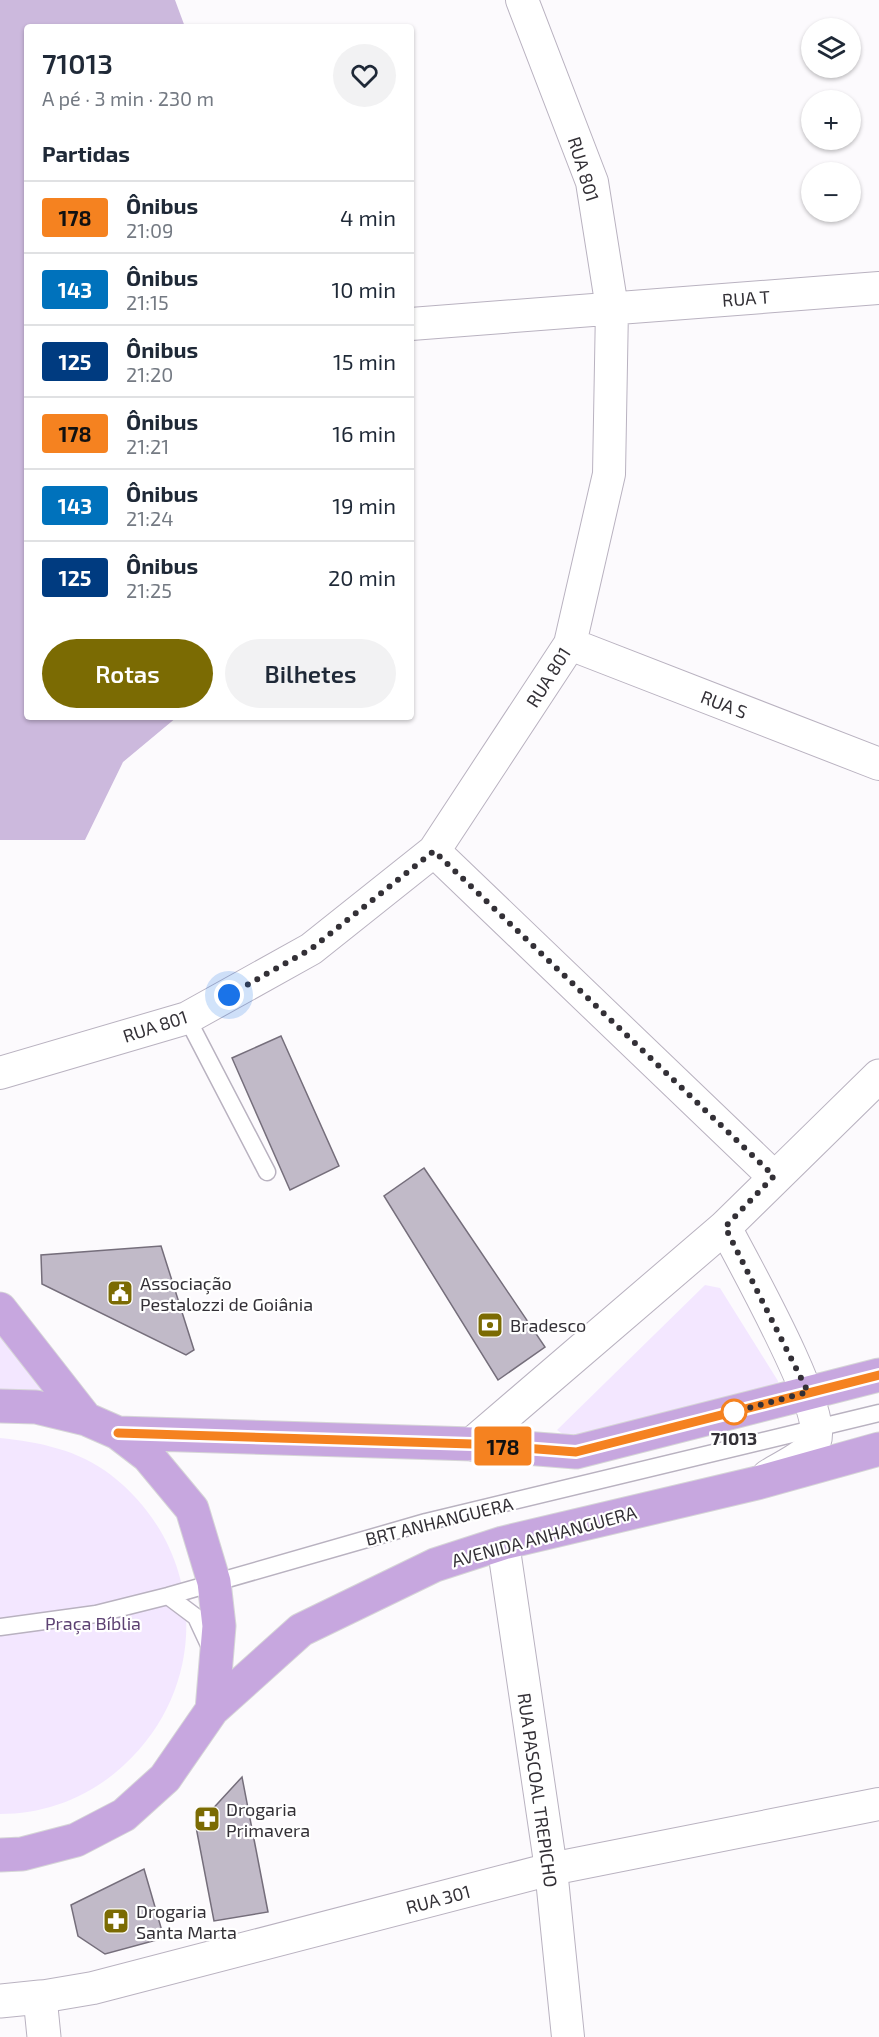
<!DOCTYPE html>
<html lang="pt">
<head>
<meta charset="utf-8">
<style>
  body { margin:0; font-family:"Exo 2",sans-serif; background:#f2f2f3; color:#1f2937; height:100vh; display:flex; flex-direction:column; font-size:22px; white-space:nowrap }
  * { box-sizing:border-box; margin:0 }
  p { font-size:20px; color:#747a83 }
  .icon { flex:none; width:33px; height:33px; fill:none; stroke:currentColor; stroke-width:2; stroke-linecap:round; stroke-linejoin:round }
  .map { position:relative; flex:1; overflow:hidden }
  .drawer { position:absolute; left:24px; top:24px; width:390px; height:696px; display:flex; flex-direction:column; background:#fff; border-radius:6px; box-shadow:0 2px 4px #0004 }
  .drawer>* { flex:none }
  .badge { padding:0 12px; border-radius:4px; font-size:21px; line-height:39px }
  .fabs { position:absolute; left:801px; top:18px; display:grid; gap:12px }
  .fabs a { display:grid; place-items:center; width:60px; height:60px; border-radius:50%; background:#fff; box-shadow:0 2px 4px #0004; font-size:30px }
  .you { position:absolute; width:30px; height:30px; margin:-15px; border:4px solid #fff; border-radius:50%; background:#1a73e8; box-shadow:0 0 0 9px #1a73e833 }
  .map>.badge { position:absolute; translate:-50% -50%; box-shadow:0 0 0 3px #fff }
  h2 { padding:0 18px; font-size:22px; line-height:54px }
  .round { display:grid; place-items:center; flex:none; width:63px; height:63px; border-radius:32px; background:#f2f2f3 }
  .headline { display:flex; align-items:center; justify-content:space-between; height:102px; padding:0 18px }
  h1 { font-size:28px; font-weight:600; line-height:45px }
  .primary-button { display:flex; gap:12px; margin-top:auto; padding:12px 18px }
  .primary-button a { flex:1; height:69px; border-radius:36px; background:#7b6b03; color:#fff; font-size:24px; font-weight:600; line-height:69px; text-align:center }
  .primary-button a+a { background:#f2f2f3; color:#1f2937 }
  ul { padding:0; list-style:none }
  li { display:flex; align-items:center; gap:18px; height:72px; padding:0 18px; border-top:2px solid #e0e1e3 }
  li div { flex:1 }
  li b { display:block; font-size:22px }
  li em { font-style:normal }
  li .badge { min-width:66px; font-weight:700; text-align:center }
  .map>svg:first-child { display:block }
  .green { fill:#f3e7ff }
  .forest { fill:#ccb9dd }
  .building { fill:#c1bac8; stroke:#756e7b; stroke-width:1.5 }
  .lines { fill:none; stroke-linecap:round; stroke-linejoin:round }
  .service-casing { stroke:#b9b2c0; stroke-width:19 }
  .minor-casing { stroke:#b9b2c0; stroke-width:34 }
  .tertiary-casing { stroke:#b9b2c0; stroke-width:35 }
  .primary-casing { stroke:#d6d6d7; stroke-width:35 }
  .service { stroke:#fff; stroke-width:16 }
  .minor { stroke:#fff; stroke-width:32 }
  .tertiary { stroke:#fff; stroke-width:33 }
  .primary { stroke:#c7a7df; stroke-width:33 }
  .line-casing { stroke:#fff; stroke-width:14 }
  .line { stroke:#f58220; stroke-width:9 }
  .walk { stroke:#333036; stroke-width:6; stroke-dasharray:0 10.8 }
  .stop-dot { fill:#fff; stroke:#f58220; stroke-width:3 }
  .labels { text-anchor:middle; dominant-baseline:central; stroke-width:4.5; stroke-linejoin:round; paint-order:stroke }
  .street-label { font-size:18px; fill:#333036; stroke:#fff }
  .poi-label { font-size:18px; fill:#333036; stroke:#fff; text-anchor:start }
  .stop-label { font-size:18px; font-weight:bold; fill:#333036; stroke:#fff }
  .park-label { font-size:18px; fill:#5d4273; stroke:#fff }
</style>
</head>
<body>
<div class="map">
<svg width="879" height="2037" viewBox="0 0 879 2037">
  <rect width="100%" height="100%" fill="#fcfafd"/>
  <path class="green" d="M705 1285 720 1288 778 1381 777 1389 568 1438 557 1430Z
    M0 1320 82 1417 0 1400Z
    M0 1438C39 1442 79 1450 111 1475 206 1549 212 1684 124 1765 90 1797 46 1814 0 1814Z"/>
  <path class="forest" d="M0 0H175L185 27H27V717H177L123 762 85 840H0Z"/>
  <path class="building" d="M281 1036 339 1166 290 1190 232 1058Z
    M424 1168 545 1347 498 1380 384 1196Z
    M161 1246 194 1350 186 1355 42 1284 41 1255Z
    M242 1777 268 1912 214 1921 196 1827Z
    M144 1869 164 1938 105 1954 78 1936 71 1905Z"/>
  <g class="lines">
    <g class="service-casing">
      <path id="service" d="M187 1018 267 1172
        M168 1596 196 1617 210 1647
        M0 1627 96 1614 168 1596 426 1522 879 1413"/>
    </g>
    <g class="minor-casing">
      <path id="minor" d="M411 324 879 288
        M570 644 879 764
        M434 851 774 1177
        M0 1073 187 1018 311 949 434 851 570 644 609 474 612 308 592 182 522 0
        M725 1227C743 1262 827 1410 815 1441 809 1456 781 1467 768 1476
        M503 1543 551 1869 568 2037
        M40 1997 93 1988 551 1869 879 1804"/>
    </g>
    <g class="tertiary-casing">
      <path id="tertiary" d="M472 1444 725 1227 879 1076
        M0 2001 40 1997 44 2037"/>
    </g>
    <g class="primary-casing">
      <path id="primary" d="M0 1309 86 1419
        M0 1406 36 1407 86 1419 118 1433 148 1456 192 1509 214 1582 219 1626 212 1710 165 1778 124 1815 76 1840 22 1854 0 1855
        M118 1433 472 1444 576 1452 879 1375
        M212 1710 301 1630 435 1565 503 1543 757 1483 879 1449"/>
    </g>
    <use href="#service" class="service"/>
    <use href="#minor" class="minor"/>
    <use href="#tertiary" class="tertiary"/>
    <use href="#primary" class="primary"/>
  </g>
  <g class="lines">
    <g class="line-casing">
      <path id="line" d="M118 1433 472 1444 576 1452 879 1375"/>
    </g>
    <use href="#line" class="line"/>
    <path class="walk" d="M229 995 311 949 434 851 774 1176 725 1227 808 1392 734 1412"/>
  </g>
  <defs>
    <g id="civic-square" transform="scale(1.35)"><rect x="-9" y="-9" width="18" height="18" rx="4" fill="#7b6b03" stroke="#fff"/><path d="M-.6-6.5H3V-4.5H.6V-3L4-1V1h2V6H-6V1h2V-1L-.6-3ZM-1.2 2.5V6h2.4V2.5Z" fill="#fff"/></g>
    <g id="bank-square" transform="scale(1.35)"><rect x="-9" y="-9" width="18" height="18" rx="4" fill="#7b6b03" stroke="#fff"/><path d="M-6-4H6V4H-6ZM0-2.3a2.3 2.3 0 1 0 0 4.6a2.3 2.3 0 1 0 0-4.6Z" fill="#fff"/></g>
    <g id="pharmacy-square" transform="scale(1.35)"><rect x="-9" y="-9" width="18" height="18" rx="4" fill="#7b6b03" stroke="#fff"/><path d="M-2-6h4v4h4v4h-4v4h-4v-4h-4v-4h4Z" fill="#fff"/></g>
  </defs>
  <g fill-rule="evenodd">
    <use href="#civic-square" x="120" y="1293"/>
    <use href="#bank-square" x="490" y="1325"/>
    <use href="#pharmacy-square" x="207" y="1819"/>
    <use href="#pharmacy-square" x="116" y="1921"/>
  </g>
  <circle class="stop-dot" cx="734" cy="1412" r="12"/>
  <g class="labels">
    <g class="street-label">
      <text transform="translate(584 169) rotate(73)">RUA 801</text>
      <text transform="translate(746 298) rotate(-4)">RUA T</text>
      <text transform="translate(548 677) rotate(-58)">RUA 801</text>
      <text transform="translate(724 704) rotate(21)">RUA S</text>
      <text transform="translate(155 1026) rotate(-18)">RUA 801</text>
      <text transform="translate(439 1521) rotate(-14)">BRT ANHANGUERA</text>
      <text transform="translate(544 1536) rotate(-15)">AVENIDA ANHANGUERA</text>
      <text transform="translate(538 1790) rotate(82)">RUA PASCOAL TREPICHO</text>
      <text transform="translate(438 1899) rotate(-15)">RUA 301</text>
    </g>
    <g class="poi-label">
      <text x="140" y="1283">Associação<tspan x="140" dy="21">Pestalozzi de Goiânia</tspan></text>
      <text x="510" y="1325">Bradesco</text>
      <text x="226" y="1809">Drogaria<tspan x="226" dy="21">Primavera</tspan></text>
      <text x="136" y="1911">Drogaria<tspan x="136" dy="21">Santa Marta</tspan></text>
    </g>
    <g class="stop-label">
      <text x="734" y="1438">71013</text>
    </g>
    <g class="park-label">
      <text x="93" y="1623">Praça Bíblia</text>
    </g>
  </g>
</svg>
<div class="fabs">
<a><svg class="icon" aria-label="layers" viewBox="0 0 24 24"><path d="M12 4l9 5-9 5-9-5zM3 14l9 5 9-5"/></svg></a>
<a>+</a>
<a>−</a>
</div>
<div class="you" style="left:229px;top:995px"></div>
<b class="badge" style="left:503px;top:1446px;background:#f58220;color:#111">178</b>
<section class="drawer">
<div class="headline"><div><h1>71013</h1><p>A pé · 3 min · 230 m</p></div><a class="round"><svg class="icon" aria-label="heart" viewBox="0 0 24 24"><path d="M12 20l-8-8c-3-5 5-10 8-4 3-6 11-1 8 4z"/></svg></a></div>
<h2>Partidas</h2>
<ul>
<li><span class="badge" style="background:#f58220;color:#111">178</span><div><b>Ônibus</b><p>21:09</p></div><em>4 min</em></li>
<li><span class="badge" style="background:#0072bc;color:#fff">143</span><div><b>Ônibus</b><p>21:15</p></div><em>10 min</em></li>
<li><span class="badge" style="background:#003b80;color:#fff">125</span><div><b>Ônibus</b><p>21:20</p></div><em>15 min</em></li>
<li><span class="badge" style="background:#f58220;color:#111">178</span><div><b>Ônibus</b><p>21:21</p></div><em>16 min</em></li>
<li><span class="badge" style="background:#0072bc;color:#fff">143</span><div><b>Ônibus</b><p>21:24</p></div><em>19 min</em></li>
<li><span class="badge" style="background:#003b80;color:#fff">125</span><div><b>Ônibus</b><p>21:25</p></div><em>20 min</em></li>
</ul>
<div class="primary-button"><a>Rotas</a><a>Bilhetes</a></div>
</section>
</div>
</body>
</html>
